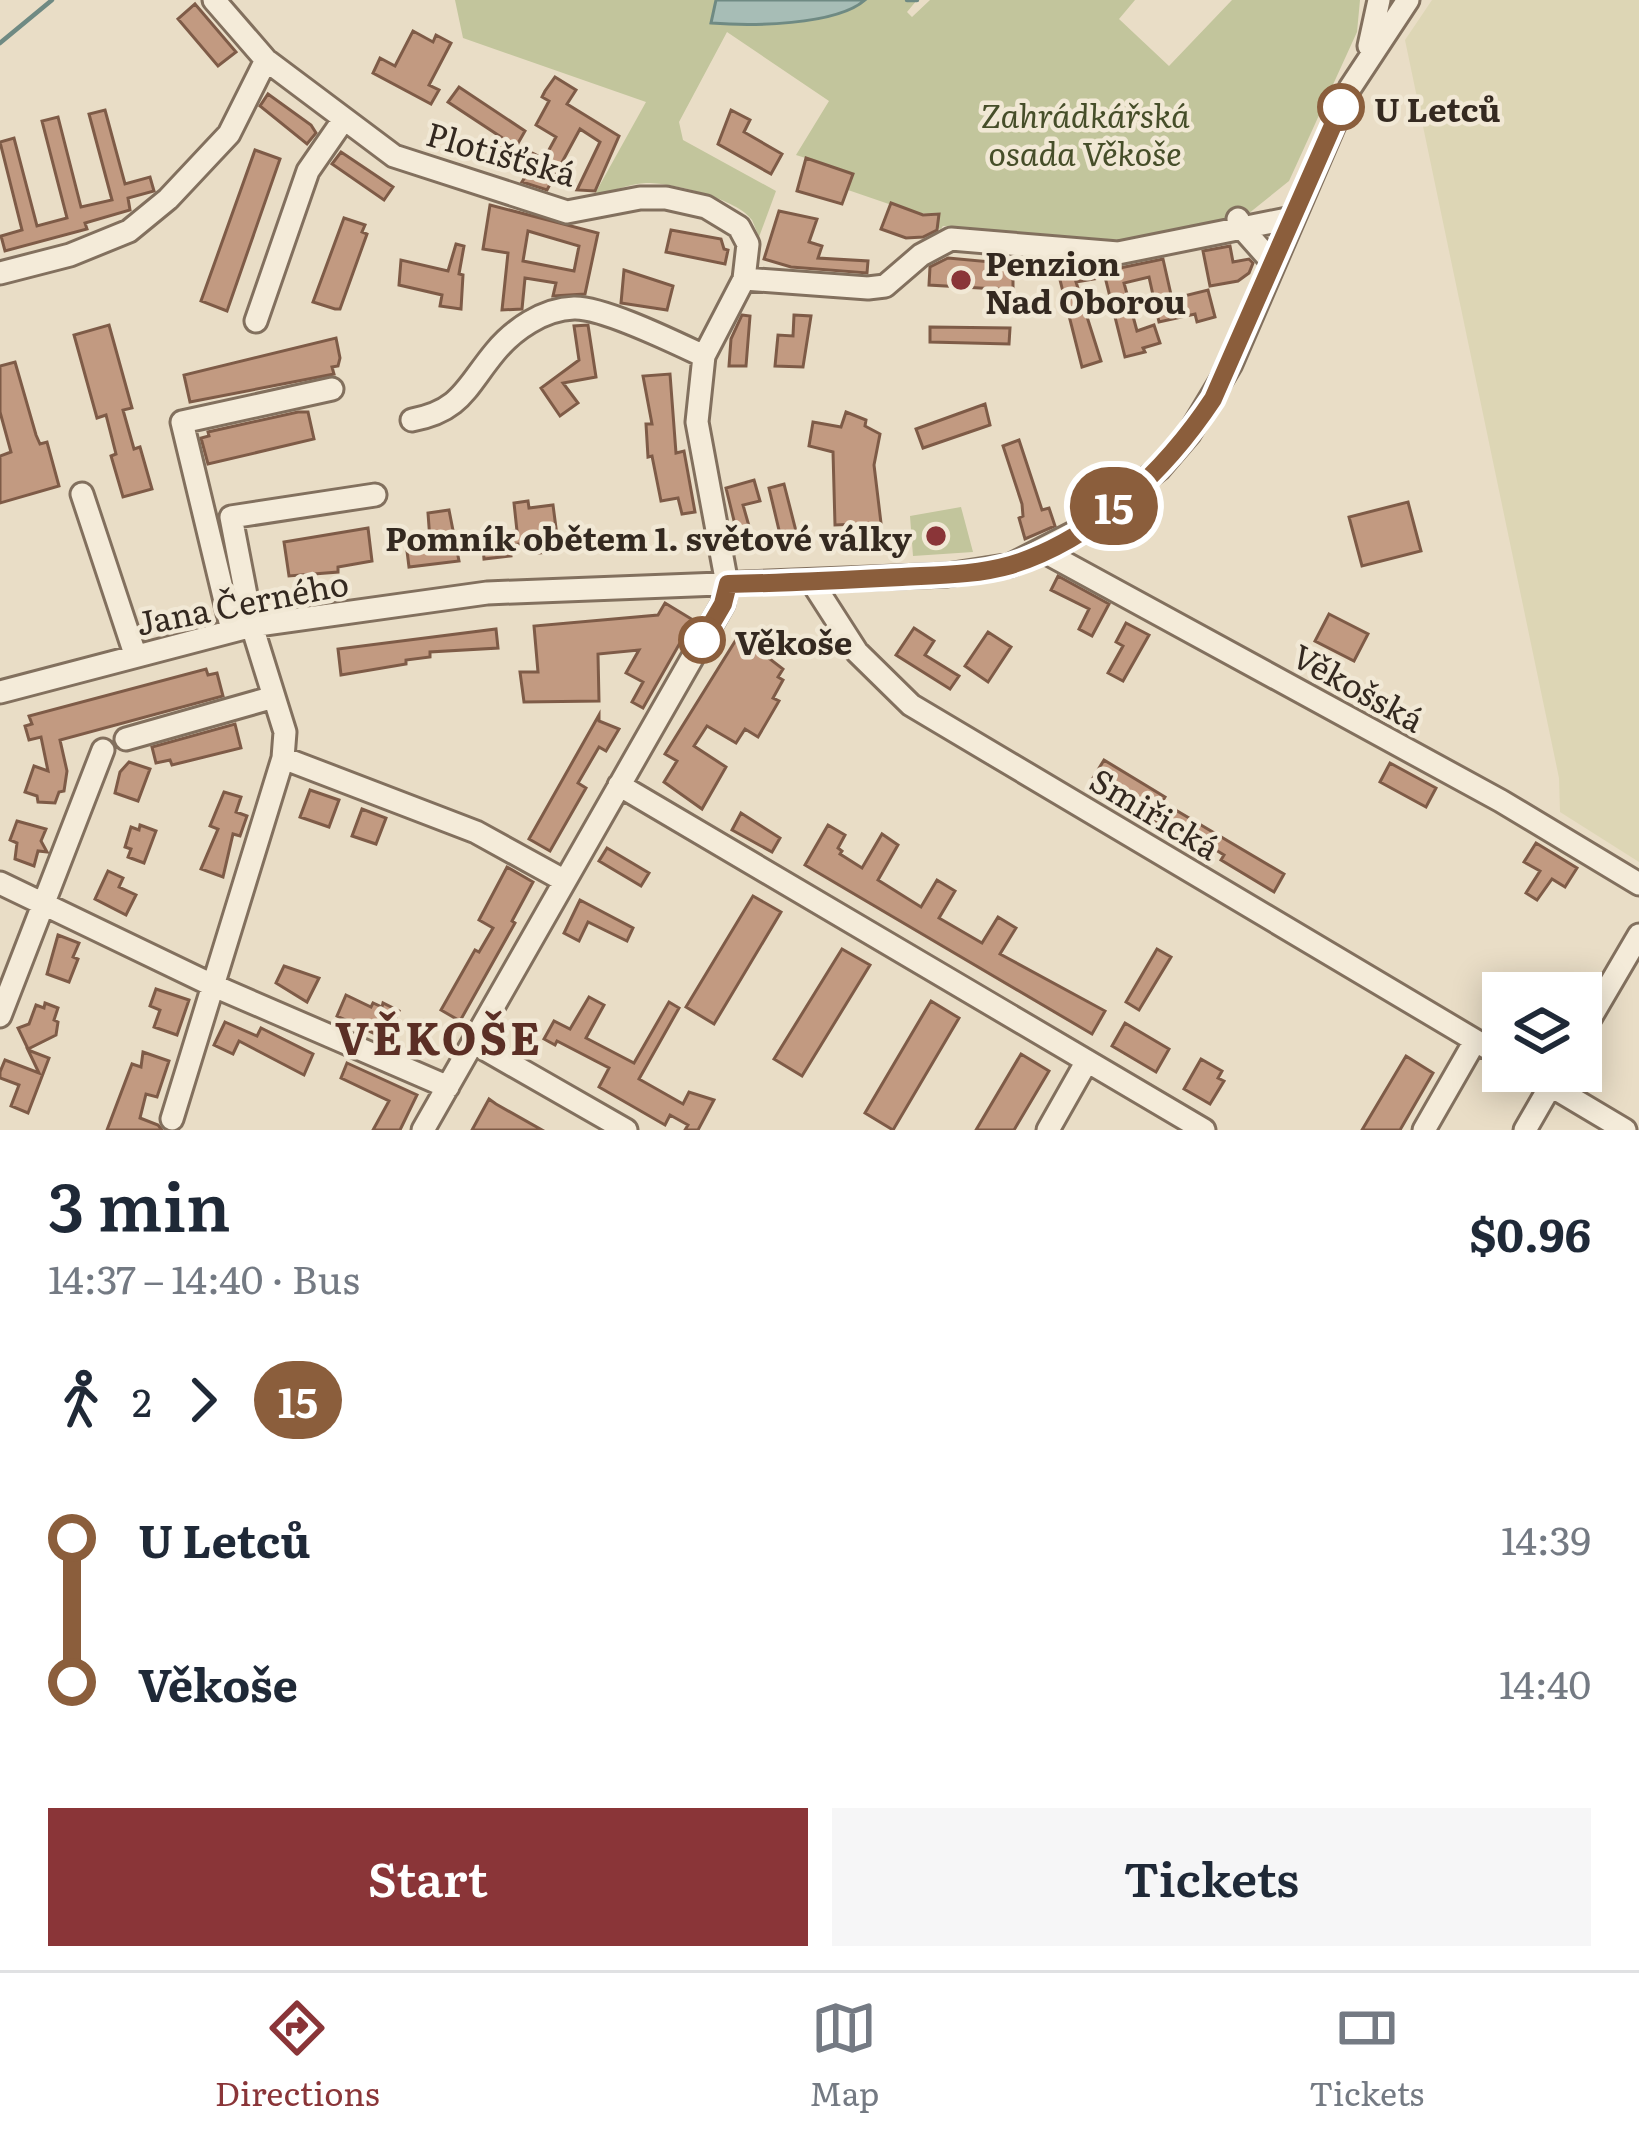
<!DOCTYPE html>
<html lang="en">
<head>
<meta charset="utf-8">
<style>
  body { margin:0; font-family:Literata,serif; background:#f6f6f7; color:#1f2937; height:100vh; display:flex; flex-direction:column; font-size:45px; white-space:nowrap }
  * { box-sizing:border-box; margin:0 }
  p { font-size:39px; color:#747a83 }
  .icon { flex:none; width:66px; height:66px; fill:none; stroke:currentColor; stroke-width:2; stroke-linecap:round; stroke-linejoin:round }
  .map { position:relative; height:1130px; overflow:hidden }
  .panel { display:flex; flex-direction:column; background:#fff; flex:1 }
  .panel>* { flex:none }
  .badge { padding:0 24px; border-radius:39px; font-size:42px; line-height:78px }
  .buttons { position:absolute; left:1482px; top:972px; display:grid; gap:24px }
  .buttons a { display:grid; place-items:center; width:120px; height:120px; border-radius:0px; background:#fff; box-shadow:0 6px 30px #0003; font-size:60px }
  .map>.badge { position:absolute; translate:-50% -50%; box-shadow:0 0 0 6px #fff }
  .legs { display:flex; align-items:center; gap:18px; height:132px; padding:0 48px; font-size:39px }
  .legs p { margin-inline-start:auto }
  .head { display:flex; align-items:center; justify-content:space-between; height:204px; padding:0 48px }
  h1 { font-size:66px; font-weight:600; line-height:90px }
  .cta { display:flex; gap:24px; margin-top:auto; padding:24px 48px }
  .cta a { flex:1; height:138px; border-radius:0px; background:#8a3538; color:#fff; font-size:48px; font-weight:600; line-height:138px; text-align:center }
  .cta a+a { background:#f6f6f7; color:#1f2937 }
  ul { padding:0 48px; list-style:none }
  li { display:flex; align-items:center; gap:42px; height:144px; font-size:45px }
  li i { display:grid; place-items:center; width:18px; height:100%; margin:0 15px; background:currentColor }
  li i::after { content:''; width:30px; height:30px; margin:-15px; border:9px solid; border-radius:50%; background:#fff }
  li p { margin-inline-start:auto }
  li:first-child i { background:linear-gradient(#0000 50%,currentColor 0) }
  li:last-child i { background:linear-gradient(currentColor 50%,#0000 0) }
  .dock { display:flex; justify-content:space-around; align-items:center; height:168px; border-top:3px solid #e0e1e3; background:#fff; font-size:33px; color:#747a83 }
  .dock a { display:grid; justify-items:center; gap:6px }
  .dock .active { color:#8a3538 }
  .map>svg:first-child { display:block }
  .farmland { fill:#ddd6b5 }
  .green { fill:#c2c59c }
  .water { fill:#a7bdb6; stroke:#6f8a83; stroke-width:3 }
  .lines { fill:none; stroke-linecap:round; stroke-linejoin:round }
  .stream { stroke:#6f8a83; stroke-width:4.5 }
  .building { fill:#c29a81; stroke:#7e5b47; stroke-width:3; fill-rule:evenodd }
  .minor-casing { stroke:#82705e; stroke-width:27 }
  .minor { stroke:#f4ebd9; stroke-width:21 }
  .line-1-casing { stroke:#fff; stroke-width:27 }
  .line-1 { stroke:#8b5e3c; stroke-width:18 }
  .stop-1-dot { fill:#fff; stroke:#8b5e3c; stroke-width:6 }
  .poi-dot { fill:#8a3538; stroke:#f1e8d5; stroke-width:4.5 }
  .labels { text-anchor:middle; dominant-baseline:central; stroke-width:9; stroke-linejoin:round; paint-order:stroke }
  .stop-label { font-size:33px; font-weight:bold; fill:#342920; stroke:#f1e8d5; text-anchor:start }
  .park-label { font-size:33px; font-style:italic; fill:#464e29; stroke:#f1e8d5 }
  .street-label { font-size:33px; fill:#342920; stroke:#f1e8d5 }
  .poi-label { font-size:33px; font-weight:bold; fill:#342920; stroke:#f1e8d5; text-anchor:start }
  .district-label { font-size:45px; font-weight:bold; letter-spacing:3px; fill:#5b2f25; stroke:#f1e8d5 }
</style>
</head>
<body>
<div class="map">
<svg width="1639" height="1130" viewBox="0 0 1639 1130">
  <rect width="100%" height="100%" fill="#e9ddc6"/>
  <path class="farmland" d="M1432 0H1639V862L1560 812 1559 778 1405 40Z"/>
  <path class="green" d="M455 0H917L907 12 912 17 930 0H1135L1119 19 1169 66 1232 0H1360L1357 32 1289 181 1243 218 1146 240H1119L943 226 941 229 936 228 939 214 915 213 848 190 853 173 796 155 829 101 727 32 679 122 683 140 776 191 759 237C758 235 753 222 752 220 738 199 670 182 646 183 627 184 609 192 592 199L646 102 463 38Z
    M961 507 973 552 913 556 910 516Z"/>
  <path class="water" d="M716 0H865C836 26 749 26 711 23Z"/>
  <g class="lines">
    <path class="stream" d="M907 0H917
      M0 43 52 0"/>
  </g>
  <path class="building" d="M195 4 236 52 218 66 178 19Z
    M413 31 433 42 436 35 451 43 429 85 439 90 431 104 373 73 380 58 395 66Z
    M555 77 576 90 567 104 619 136 595 191 577 190 600 142 580 129 547 190 522 182 525 177 492 158 504 139 448 102 459 87 525 131 517 145 544 159 556 137 536 125 549 101 542 97 545 91Z
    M268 94 311 125 316 133 307 144 260 106Z
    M105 110 125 184 150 177 154 191 128 198 130 210 85 223 87 229 5 251 1 236 22 230 0 142 14 138 37 226 67 218 42 121 58 117 81 207 112 200 89 114Z
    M731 110 750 120 744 132 782 154 771 174 718 144Z
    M255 150 280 159 227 311 201 301Z
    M341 152 393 187 384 200 332 164Z
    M806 158 853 174 842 204 797 191Z
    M891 203 923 215 939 214 937 230 923 237 906 238 881 229Z
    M490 205 598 233 585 294 553 296 556 283 525 278 522 309 502 310 508 253 483 249ZM528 231 579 246 574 271 523 261Z
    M779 211 817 219 809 242 822 246 818 258 868 261 867 273 791 267 764 259Z
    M344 218 365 225 362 232 367 234 340 309H335L313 302Z
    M671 230 721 239 724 249 728 250 725 264 666 252Z
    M456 244 464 246 459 274 463 275 461 309 440 306 442 295 399 285 401 260 448 271Z
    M1230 246 1233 262 1249 259 1253 263 1249 273 1238 281 1210 286 1203 251Z
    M948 258 1013 264V290L929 285 930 267Z
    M1163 259 1172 299 1208 290 1215 317 1197 322 1195 314 1159 322 1149 277 1124 283 1137 331 1154 325 1160 343 1143 348 1145 352 1125 357 1105 277 1076 282 1101 361 1082 367 1057 268 1076 265 1120 268Z
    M624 270 673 286 667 310 621 303Z
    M742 315 750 316 746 366H729L731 339Z
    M794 315 811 316 803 367 775 366 778 335 793 336Z
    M109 325 132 408 123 410 134 449 140 447 152 489 123 497 111 456 116 454 106 415 97 418 74 335Z
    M588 325 596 377 563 383 578 403 560 416 541 388 579 360 574 326Z
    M930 327 1010 328 1009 344 930 342Z
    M336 338 340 358 338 366 332 367 334 374 190 402 184 375Z
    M15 362 36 435 40 444 47 442 59 486 0 503V456L11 452 0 412V366Z
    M670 374 676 453 684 451 695 512 682 514 678 498 661 501 652 456 648 457 646 424H652L643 376Z
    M985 404 990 425 923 448 916 429Z
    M298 412H308L314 439 208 464 201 438 209 436 208 432Z
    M846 412 866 420 865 426 880 434 874 465 881 523 835 525 833 452 809 446 813 422 841 427Z
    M1019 440 1042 510 1049 508 1055 526 1025 539 1019 518 1023 516 1022 504 1003 446Z
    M754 480 760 501 743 505 751 533 738 537 726 488Z
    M784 484 799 543 783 547 769 488Z
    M528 501 529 508 553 505 559 551 538 553 537 542 510 545 511 556 484 559 482 534 517 531 514 503Z
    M1408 502 1421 551 1362 566 1349 517Z
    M449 510 459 561 409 567 406 543 430 540 428 513Z
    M368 528 372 561 338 567V572L289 576 284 542Z
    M1058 576 1109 604 1092 636 1079 629 1089 609 1051 590Z
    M665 603 693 620 643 708 632 702 643 682 626 673 639 650 598 654 599 701 524 702 520 672H538L534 626 658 615Z
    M1329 614 1368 634 1354 661 1315 641Z
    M1126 623 1149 635 1123 681 1108 673 1123 646 1116 642Z
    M914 628 934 641 925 655 959 676 950 689 896 655Z
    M496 629 498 648 430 652V657L406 660V664L341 675 338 649Z
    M988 632 1011 647 988 682 965 666Z
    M739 635 783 669 778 677 783 680 773 698 779 701 758 737 745 729 736 743 707 726 694 746 726 767 702 809 664 782 677 761 665 754Z
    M206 669 208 675 217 673 223 696 60 740 67 771 64 791 59 792 55 803 38 802 37 796 25 792 34 766 48 771 41 737 29 740 25 726 32 724 29 716Z
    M599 715V721L619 729 606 751 599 747 578 783 586 788 550 851 529 839Z
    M235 724 241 748 172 765 170 760 156 763 152 747Z
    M1104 760 1165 797 1162 802 1284 874 1274 892 1221 860 1224 855 1191 835 1188 841 1090 783Z
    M129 762 150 769 138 801 115 793 120 772Z
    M1390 763 1436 788 1426 807 1380 782Z
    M310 790 339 800 329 827 300 817Z
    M224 792 241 797 236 812 247 816 240 836 233 834 223 877 201 869 218 829 210 826Z
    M362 809 386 818 376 844 352 836Z
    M741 813 780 838 772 852 732 830Z
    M17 821 46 829 41 841 47 852 38 851 34 866 15 859 17 843 10 840Z
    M140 825 156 831 144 863 128 857 131 849 125 847 131 827 139 830Z
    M828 825 845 835 838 848 842 851 840 854 862 868 882 834 898 845 878 880 921 907 937 880 955 891 939 918 982 943 998 917 1016 928 1000 954 1105 1011 1092 1034 805 865Z
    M1536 843 1577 868 1565 887 1552 879 1537 900 1526 893 1540 871 1524 862Z
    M607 848 649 873 641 886 599 861Z
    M507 867 533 882 512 921 515 923 460 1021 441 1010 475 950 479 952 493 928 479 920Z
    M108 871 123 878 119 887 136 895 126 915 95 899Z
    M753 896 781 912 714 1024 686 1007Z
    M580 900 633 928 627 941 588 922 579 941 564 933Z
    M58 935 79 943 73 957 78 959 69 982 47 974Z
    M842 949 870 965 802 1076 774 1059Z
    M1157 949 1171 957 1139 1010 1126 1002Z
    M284 966 319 978 307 1002 276 983Z
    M156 989 189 1000 177 1035 154 1027 160 1010 150 1006Z
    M346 995 371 1007 373 1003 382 1007 383 1003 399 1011 386 1039 337 1016Z
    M589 997 604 1005 586 1038 634 1063 669 1002 679 1008 639 1079 683 1104 689 1092 714 1100 698 1130H685L688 1125 670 1115 665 1125 599 1087 609 1068 557 1041 555 1045 544 1039 554 1021 570 1029Z
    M931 1001 959 1018 893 1130 865 1113Z
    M45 1003 58 1008 54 1020 58 1022 56 1035 28 1049 18 1028 29 1024 36 1005 44 1008Z
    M225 1022 257 1036 261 1028 313 1054 304 1075 239 1041 233 1054 214 1045Z
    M1125 1023 1169 1049 1156 1072 1112 1046Z
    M28 1050 49 1058 28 1113 11 1106 19 1085 0 1078V1072L5 1060 39 1073Z
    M143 1052 169 1061 157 1097 146 1094 140 1118 158 1125 162 1130H107L132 1064 141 1067Z
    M1021 1054 1049 1071 1014 1130H976Z
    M1406 1056 1433 1073 1400 1130H1362Z
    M1201 1059 1222 1071 1218 1078 1224 1081 1210 1104 1184 1089Z
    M347 1063 417 1095 400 1130H373L389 1101 341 1078Z
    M489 1099 496 1104 542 1130H472Z"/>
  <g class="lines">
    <g class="minor-casing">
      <path id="minor" d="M214 0 266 60 394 156 567 212 640 198H666L706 207 739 227 748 244 744 279 704 356 697 422 727 584 723 604 423 1130
        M1369 46 1379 0
        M1238 219 1242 228 1292 218
        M0 273 70 255 129 231 168 199 229 134 266 60
        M744 279 868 288 885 286 921 255 951 239 1118 253 1242 228 1273 263
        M256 321 308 171 344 119
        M412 420C461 411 466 387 495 352 513 330 543 309 574 308 603 307 676 343 704 356
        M82 494 135 654
        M1043 551 1501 801 1639 884
        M812 582 857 652 911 705 1503 1057
        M232 630 182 422 332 389
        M0 692 252 626 487 593 947 575 1011 565 1087 526 1159 469 1189 434 1231 364 1350 88 1408 0
        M126 739 274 697
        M283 758 476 832 565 881
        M619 785 1204 1130
        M0 883 212 985 448 1087
        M0 1016 103 750
        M1581 1034 1639 935
        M474 1043 626 1130
        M1526 1071 1625 1130
        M172 1119 283 758 285 732 252 626 231 517 375 495
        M1048 1130 1087 1061
        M1424 1130 1475 1041
        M1525 1130 1559 1071"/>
    </g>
    <use href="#minor" class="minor"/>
  </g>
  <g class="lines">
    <g class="line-1-casing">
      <path id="line-1" d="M702 640 723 604 728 584C786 583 844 580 902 577 938 575 976 575 1011 565 1095 539 1166 470 1213 399L1341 107"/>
    </g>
    <use href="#line-1" class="line-1"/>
  </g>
  <g class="stop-1-dot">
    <circle cx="1341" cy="107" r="21"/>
    <circle cx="702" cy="640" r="21"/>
  </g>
  <g class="poi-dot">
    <circle cx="961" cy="280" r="12"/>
    <circle cx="936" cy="536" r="12"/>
  </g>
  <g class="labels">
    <g class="stop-label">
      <text x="1374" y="107">U Letců</text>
      <text x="735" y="640">Věkoše</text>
    </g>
    <g class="park-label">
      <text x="1085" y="113">Zahrádkářská<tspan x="1085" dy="38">osada Věkoše</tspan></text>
    </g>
    <g class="street-label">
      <text transform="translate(502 152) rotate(16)">Plotišťská</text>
      <text transform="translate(242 601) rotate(-11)">Jana Černého</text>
      <text transform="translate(1359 686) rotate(29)">Věkošská</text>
      <text transform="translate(1156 812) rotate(31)">Smiřická</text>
    </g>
    <g class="poi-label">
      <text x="985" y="261">Penzion<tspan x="985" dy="38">Nad Oborou</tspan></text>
      <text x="912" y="536" text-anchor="end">Pomník obětem 1. světové války</text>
    </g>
    <g class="district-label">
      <text x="439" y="1035">VĚKOŠE</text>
    </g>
  </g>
</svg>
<div class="buttons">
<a><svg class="icon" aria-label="layers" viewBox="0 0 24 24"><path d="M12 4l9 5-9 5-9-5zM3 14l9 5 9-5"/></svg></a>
</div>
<b class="badge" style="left:1114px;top:506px;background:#8b5e3c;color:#fff">15</b>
</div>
<section class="panel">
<div class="head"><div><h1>3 min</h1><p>14:37 – 14:40 · Bus</p></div><b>$0.96</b></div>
<div class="legs"><svg class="icon" aria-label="walk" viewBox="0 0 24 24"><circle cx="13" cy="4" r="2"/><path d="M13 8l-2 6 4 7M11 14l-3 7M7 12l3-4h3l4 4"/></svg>2<svg class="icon" aria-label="forward" viewBox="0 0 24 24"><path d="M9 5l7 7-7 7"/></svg><b class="badge" style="background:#8b5e3c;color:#fff">15</b></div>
<ul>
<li><i style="color:#8b5e3c"></i><b>U Letců</b><p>14:39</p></li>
<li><i style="color:#8b5e3c"></i><b>Věkoše</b><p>14:40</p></li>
</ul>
<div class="cta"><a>Start</a><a>Tickets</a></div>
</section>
<nav class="dock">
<a class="active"><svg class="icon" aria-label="directions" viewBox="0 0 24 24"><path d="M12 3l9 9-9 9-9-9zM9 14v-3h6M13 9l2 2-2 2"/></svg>Directions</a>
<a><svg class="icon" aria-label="map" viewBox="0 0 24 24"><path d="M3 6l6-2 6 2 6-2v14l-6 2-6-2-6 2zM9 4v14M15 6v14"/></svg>Map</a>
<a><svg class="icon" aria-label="tickets" viewBox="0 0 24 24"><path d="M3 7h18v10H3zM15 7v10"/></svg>Tickets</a>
</nav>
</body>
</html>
